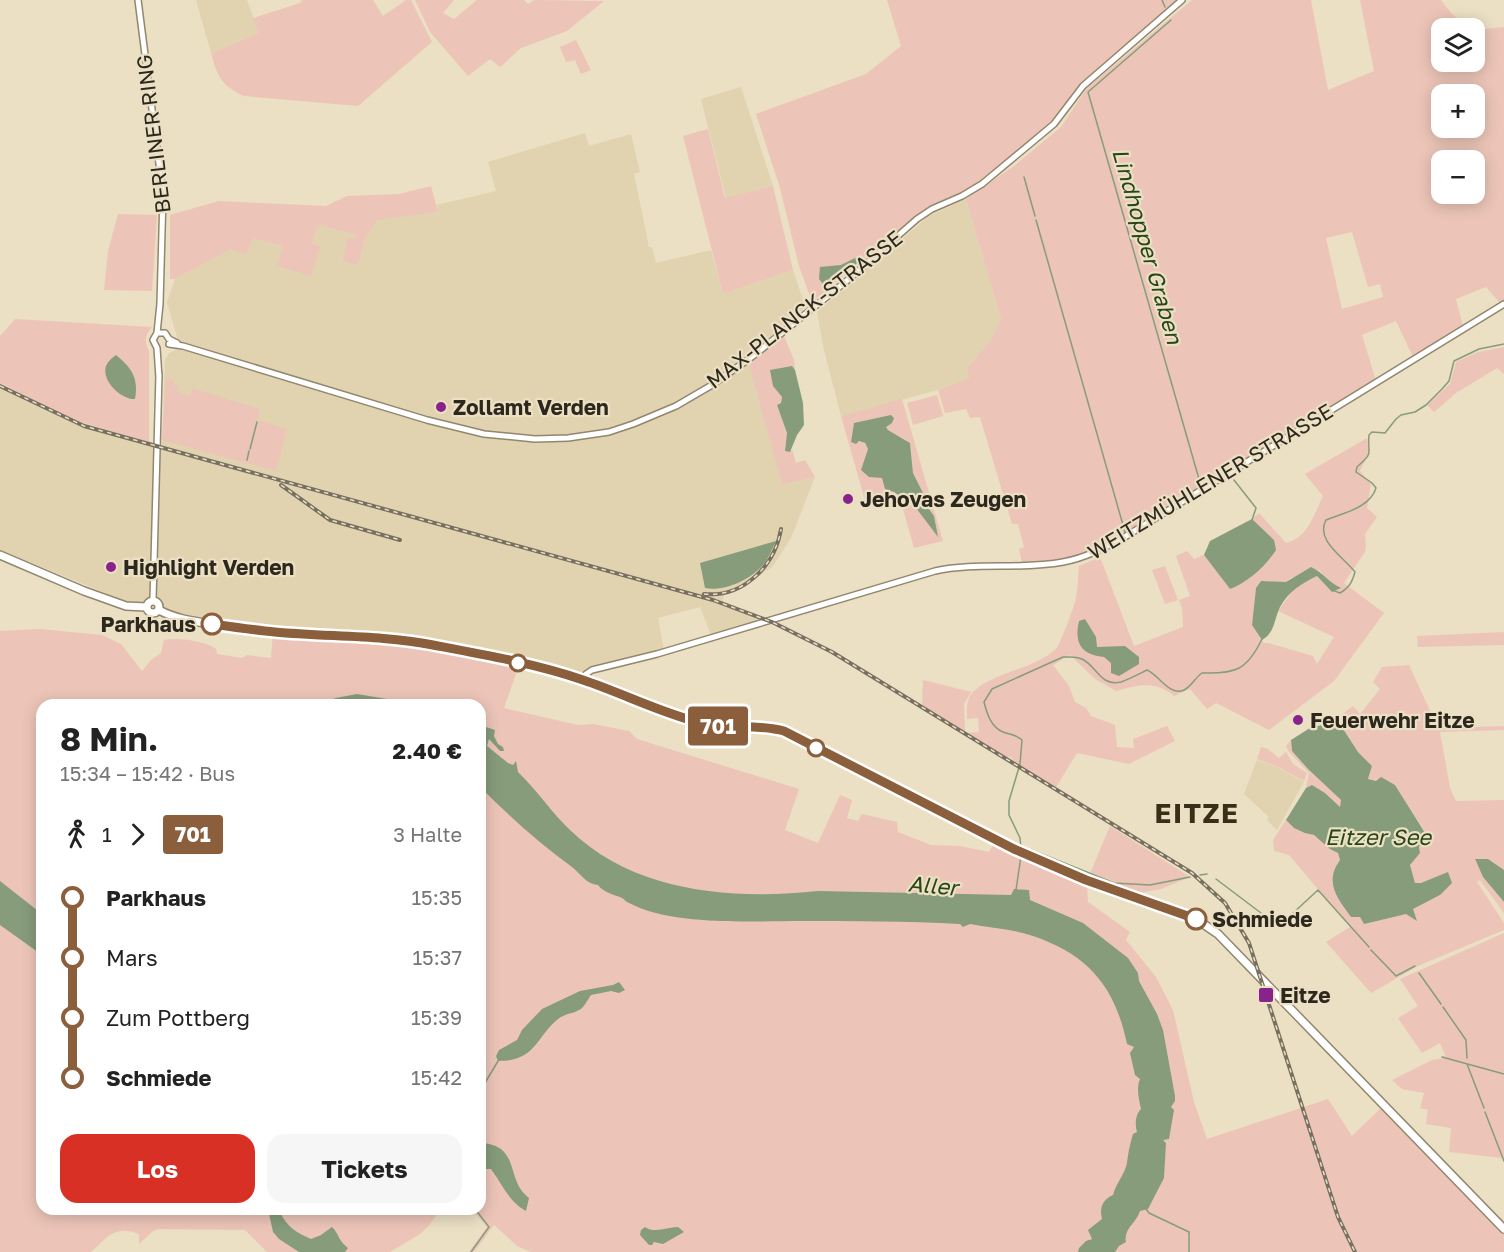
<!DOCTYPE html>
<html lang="de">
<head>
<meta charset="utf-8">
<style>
  body { margin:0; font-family:"Golos Text",sans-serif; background:#f6f6f6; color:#222; height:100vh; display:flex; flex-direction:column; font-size:22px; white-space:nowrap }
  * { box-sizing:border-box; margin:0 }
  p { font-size:20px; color:#767676 }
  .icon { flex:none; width:33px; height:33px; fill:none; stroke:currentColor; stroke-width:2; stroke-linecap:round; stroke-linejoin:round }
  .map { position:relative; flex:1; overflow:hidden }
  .sheet { position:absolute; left:36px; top:699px; width:450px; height:516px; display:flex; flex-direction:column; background:#fff; border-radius:18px; box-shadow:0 3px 15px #0003 }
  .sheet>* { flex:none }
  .badge { padding:0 12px; border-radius:4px; font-size:21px; line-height:39px }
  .controls { position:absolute; left:1431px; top:18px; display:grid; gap:12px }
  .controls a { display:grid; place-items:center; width:54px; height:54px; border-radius:12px; background:#fff; box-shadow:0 3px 15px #0003; font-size:30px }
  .map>.badge { position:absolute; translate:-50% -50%; box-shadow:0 0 0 3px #fff }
  .legs { display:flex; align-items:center; gap:9px; height:66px; padding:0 24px; font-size:20px }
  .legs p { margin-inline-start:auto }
  .head { display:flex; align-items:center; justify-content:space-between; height:102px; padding:0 24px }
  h1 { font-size:33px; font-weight:700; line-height:45px }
  .cta { display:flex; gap:12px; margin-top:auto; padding:12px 24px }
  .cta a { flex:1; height:69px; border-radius:18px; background:#d93025; color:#fff; font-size:24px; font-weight:700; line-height:69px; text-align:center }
  .cta a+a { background:#f6f6f6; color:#222 }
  ul { padding:0 24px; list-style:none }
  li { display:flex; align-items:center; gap:21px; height:60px; font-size:22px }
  li i { display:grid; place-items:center; width:9px; height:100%; margin:0 8px; background:currentColor }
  li i::after { content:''; width:15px; height:15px; margin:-8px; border:4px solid; border-radius:50%; background:#fff }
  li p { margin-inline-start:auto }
  li:first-child i { background:linear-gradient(#0000 50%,currentColor 0) }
  li:last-child i { background:linear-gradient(currentColor 50%,#0000 0) }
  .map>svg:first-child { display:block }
  .built { fill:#e1d2b0 }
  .green { fill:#ecc5b8; fill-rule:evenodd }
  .water { fill:#869c7b }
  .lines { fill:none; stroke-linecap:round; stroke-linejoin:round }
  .stream { stroke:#869c7b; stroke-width:1.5 }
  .minor-casing { stroke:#91876e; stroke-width:8 }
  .major-casing { stroke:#91876e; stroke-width:10 }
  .minor { stroke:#fff; stroke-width:5 }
  .major { stroke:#fff; stroke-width:7 }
  .rail-casing { stroke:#776f5f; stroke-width:4 }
  .rail { stroke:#ebdfc4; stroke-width:1.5; stroke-dasharray:4.5; stroke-linecap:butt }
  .line-1-casing { stroke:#fff; stroke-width:14 }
  .line-1 { stroke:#8b5e3c; stroke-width:9 }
  .poi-dot { fill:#88238b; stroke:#ebdfc4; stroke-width:2 }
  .stop-1-dot { fill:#fff; stroke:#8b5e3c; stroke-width:3 }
  .labels { text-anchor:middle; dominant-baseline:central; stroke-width:4.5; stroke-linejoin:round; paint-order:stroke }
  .street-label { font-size:21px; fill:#2d281e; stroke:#ebdfc4 }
  .poi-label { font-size:21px; font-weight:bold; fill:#2d281e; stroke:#ebdfc4; text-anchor:start }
  .stop-label { font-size:21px; font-weight:bold; fill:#2d281e; stroke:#ebdfc4; text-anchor:end }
  .water-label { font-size:22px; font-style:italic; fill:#274615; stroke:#ebdfc4 }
  .district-label { font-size:27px; font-weight:bold; letter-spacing:1.5px; fill:#382f18; stroke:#ebdfc4 }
</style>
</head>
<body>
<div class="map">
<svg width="1504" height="1252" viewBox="0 0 1504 1252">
  <rect width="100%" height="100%" fill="#ebdfc4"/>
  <path class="built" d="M196 0H247L259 33 211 53Z
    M741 87 773 186 726 198 701 99Z
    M585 133 589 146 631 134 640 172 634 174 649 247H652L656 263 711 250 723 294 793 270 804 303 802 310 748 355 782 485 815 477 791 538 773 566 748 584 724 591 723 601 764 620 711 635 700 607 658 618 664 651 597 667 579 675 505 659 274 631 173 614 162 608 135 605 0 550V383L23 396 162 446 165 360 169 353 175 350 178 340 167 302 175 279 253 237 283 246H320L312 243 318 225 356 235 354 239 358 265 366 236 377 219 438 212 437 205 496 191 488 162Z
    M966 199 1001 319 991 340 967 368 969 378 938 390 841 416 824 350 817 312 929 216Z
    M1257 760 1277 767 1304 782 1277 830 1267 820 1269 817 1244 794Z"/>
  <path class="green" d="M302 0H373L383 16 406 0H411L432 42 358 106 244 96C221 85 218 78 211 53L259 33 253 18 300 3Z
    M415 0H454L443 13 454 19 477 0H524L528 4 534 0 604 1 567 31 521 48 500 67 490 59 468 76 430 32Z
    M887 0H1177L1080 85 1053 120 1003 163 968 190 929 208 909 222 812 302 799 266 780 188 756 114 866 74 901 46Z
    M1192 0H1311L1328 90 1374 71 1360 0H1441L1451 13 1469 28H1442V62H1474L1475 30 1504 27V301L1500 303 1486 287 1456 299 1463 326 1413 357 1396 321 1362 335 1376 381 1328 408 1090 553 1077 557 1022 563 1019 549 1024 547 1018 524H1012L980 417 970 418 966 409 945 413 938 390 969 378 967 368 991 340 1001 319 966 199 1014 166 1061 127 1087 88ZM1442 94H1474V128H1442ZM1442 160H1474V194H1442ZM1352 232 1368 287 1380 284 1383 297 1342 309 1326 238Z
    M576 40 591 70 581 74 575 60 566 62 560 47Z
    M708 129 725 198 773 186 793 270 723 294 683 136Z
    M431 186 438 212 377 220 366 236 358 265 343 261 347 238 354 239 356 235 318 225 312 243 320 246 311 276 277 266 283 246 253 238 246 255 231 249 175 279H170V215L219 201 326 206 347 196 399 194Z
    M118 214 157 215 152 291 104 290 108 251Z
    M15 319 152 327C145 335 144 342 149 351V443L64 416 0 383V336Z
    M784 336 794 360 795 370 792 366 773 386 782 397 781 403 777 405 787 433 785 450 790 452 792 449 796 463 805 460 815 477 782 485 749 364Z
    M1504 347V374L1497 368 1456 393 1434 412 1427 405 1450 384 1456 362 1478 352Z
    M166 378 174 381 173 385 179 386 177 392 190 396 192 388 260 409 257 420 287 429 276 471 162 440Z
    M937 395 943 416 913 425 907 403Z
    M902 399 943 541 914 548 903 509 887 498 866 504 841 416ZM854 423 886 427 888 430 906 440 911 448 913 473 923 493 927 506 934 516V532L920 512 890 490 882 478 879 477 864 461 868 449C864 441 860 441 851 442Z
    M1367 438 1369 453 1360 471 1371 484 1367 508 1377 517 1365 534 1366 547 1365 552 1344 583 1384 613 1334 681 1269 730 1216 703 1207 709 1190 689 1174 696C1156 680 1138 685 1116 691L1095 679 1070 655 1053 665 1069 686 1075 702 1086 708 1091 716 1115 725 1117 747 1134 748 1133 739 1167 726 1175 741 1129 764 1077 753 1055 789 1022 771 1010 756 1007 758 967 733 979 732 978 718 967 719C967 710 966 699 973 692 995 671 1033 670 1056 649 1060 645 1075 605 1076 598 1078 587 1078 576 1079 566L1100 557 1134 646 1183 627 1182 608 1179 600 1190 596 1176 556 1187 551 1194 559 1204 555 1230 589 1274 540 1252 519 1259 513 1286 543C1308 538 1314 514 1323 496L1305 474ZM1319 570 1333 584 1332 592 1317 576 1297 585 1278 611 1334 637 1317 664 1313 656 1268 643H1264L1252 625 1256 588 1261 581 1286 582 1291 578Z
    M1165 566 1178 600 1165 604 1152 570Z
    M40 629 102 635 121 644 142 671 151 660 161 653 164 640C178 637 205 641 216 649L217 654 242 658 247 655 271 658 273 633C307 635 341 636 374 639 422 642 472 654 519 665L504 708 578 725 593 724 629 731 637 739 799 789 785 830 818 843 840 795 852 800 847 818 858 821 862 814 897 822 898 832 931 845 960 846 989 852 994 843 1087 884 1088 902 1130 932 1126 940 1156 977 1173 1010 1194 1102 1207 1139 1328 1099 1352 1136 1381 1108 1504 1233V1252H531L517 1246 494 1225 474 1252H469L487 1227 472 1209H480V705H42V1209H145V1212L261 1214V1209H441L430 1224 420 1234 390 1252H267L245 1230 158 1229 153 1231 139 1244V1234C114 1225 109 1236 91 1252H0V631Z
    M1504 632V645L1418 647 1417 636Z
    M1409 665 1438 728 1504 726V730L1440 732 1450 788 1456 801 1504 800V870L1488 859 1475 860 1483 877 1504 902V913L1480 880 1477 882 1504 923V930L1418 966 1371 993 1326 942 1350 927 1289 855 1274 851 1273 840 1286 820C1294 828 1301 829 1311 834 1321 838 1328 848 1338 853L1340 860C1324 882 1337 898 1351 917L1406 914 1416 919 1412 909 1440 895 1448 873 1421 883 1415 884 1410 865 1420 853 1419 847 1422 842 1432 843 1395 785 1368 779 1372 766 1358 752 1338 721 1337 718 1353 706 1360 714 1380 689 1373 682 1382 667Z
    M923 680 971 692 964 704 965 732 922 705Z
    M1291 740 1292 751 1308 769 1341 800 1340 808 1325 793 1312 785 1306 788 1309 773 1289 752 1286 746Z
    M1261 747 1268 749 1279 758 1286 752 1293 764 1307 773 1304 781 1278 767 1257 759Z
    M1110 826 1190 877 1161 889 1138 893 1089 876Z
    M1504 933V1163L1502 1158 1449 1152 1451 1128 1426 1124 1428 1110 1420 1108 1424 1093 1402 1089 1392 1080 1432 1060 1444 1058 1445 1055 1440 1043 1422 1053 1398 1018 1418 1006 1400 979Z"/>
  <path class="water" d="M857 257 860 260C852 270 839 274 831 284H823L819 279 820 267 841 265Z
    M116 355C131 367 139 378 135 399 122 400 101 381 106 366 108 361 112 358 116 355Z
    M792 366 795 370 803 403 804 425 797 435 790 452 785 451 787 433 777 405 781 403 782 397 773 386 770 370Z
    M891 415 894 418 892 423 886 427 888 430 910 443 913 473 923 493 927 506 934 516 938 537 916 508 894 492 885 489 882 478 869 477 861 470 868 449 865 443 859 441 856 444 851 442 854 423Z
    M1252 519 1274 540 1276 550C1265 567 1248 582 1230 589L1204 555 1210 541Z
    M776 541C772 549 768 560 762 566 750 580 723 592 705 588L700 563Z
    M1311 567C1323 572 1329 583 1341 588L1332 592 1317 576C1302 583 1288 592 1280 607 1274 619 1275 633 1262 640L1252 625 1256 588 1261 581 1286 582Z
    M1085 619 1096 637 1097 647 1125 646 1139 657V664L1119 676 1111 673V663L1104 657C1081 655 1074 643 1079 621Z
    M357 694 393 700 410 705H315L336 698Z
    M1338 721 1358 752 1372 766 1368 779 1376 781 1381 777 1395 785 1432 844 1422 842 1419 847 1420 853 1410 865 1415 883H1421L1448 872 1452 883 1440 895 1413 909 1417 921 1406 914 1364 924 1360 917H1351C1337 898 1324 882 1340 860L1338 853 1330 849 1314 835 1305 833 1294 828 1286 820 1306 788 1312 785 1325 793 1340 807 1341 800 1308 769 1292 751 1291 740 1310 728Z
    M480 725 495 730 494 736 498 744 503 747 504 751H500L489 739 487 746 508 763 513 765 516 761 518 772C537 790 551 812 570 830 635 893 733 900 818 891L1011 895 1014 889 1029 890 1030 900 1083 923 1128 958 1138 973 1139 981 1157 1014 1163 1030 1175 1096V1101L1171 1107 1174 1110 1169 1139 1163 1140 1166 1143 1164 1178 1148 1209 1140 1211C1137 1222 1123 1229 1126 1242L1119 1246 1115 1252H1078L1079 1248 1086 1241 1092 1239 1088 1230 1102 1219C1099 1208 1103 1199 1113 1195 1116 1183 1125 1174 1127 1163 1128 1153 1130 1144 1133 1134L1137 1132C1135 1125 1135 1115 1141 1109 1139 1100 1136 1088 1140 1079L1135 1075 1130 1053 1134 1047 1127 1044C1115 987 1089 955 1033 936 1013 929 990 928 970 924L963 927 960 924C906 921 853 921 800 921 751 921 673 926 629 903 626 902 624 899 622 898 613 894 604 893 598 885 586 884 581 874 572 867 539 843 509 816 480 787Z
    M1475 859H1488L1504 870V902L1483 877Z
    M0 881 42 914V955L0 925Z
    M619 982 625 990 619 993 611 991 591 995C588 999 584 1008 579 1010 572 1014 566 1013 558 1019 535 1038 536 1061 498 1061L496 1056 499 1050 517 1040 522 1030 542 1009 580 991 613 985Z
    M480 1140 482 1143C521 1146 505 1180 529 1198L526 1211C508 1201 503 1185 491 1169H480Z
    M268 1209H278C287 1226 293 1231 311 1239L321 1235 332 1227C340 1235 337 1239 348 1248L345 1252H299L279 1239 273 1232Z
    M645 1227C655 1234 667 1227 678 1227L684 1232 663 1244 654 1242 652 1245H649L640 1235 641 1230Z"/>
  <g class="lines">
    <path class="stream" d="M1162 0 1165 7
      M1171 20 1088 92 1201 486 1227 471
      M1024 177 1035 216
      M1036 220 1125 532
      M250 449 257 422
      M247 460 249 451
      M1234 480 1256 508 1252 520
      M1332 590 1340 593C1350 587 1352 582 1355 572 1344 557 1315 541 1326 520 1343 513 1370 508 1376 488L1372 483 1356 472 1357 467C1375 451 1367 456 1369 435L1372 432 1385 433 1396 419 1401 415 1415 412 1426 405 1442 389 1449 381 1454 361 1479 349 1504 344
      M1022 846 1114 883 1150 885 1190 877
      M1021 848 1020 838 1009 815V801L1020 764 1022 740C1015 734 1011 735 1003 732 991 727 987 714 984 702L992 689 1063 657C1069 657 1076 656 1082 659 1097 666 1100 687 1121 682 1130 679 1139 674 1147 670 1158 674 1170 697 1184 690 1191 687 1195 678 1202 673 1236 674 1247 670 1262 639
      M1200 875 1207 874
      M1216 879 1261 913
      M1016 890 1021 856
      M1268 917 1279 926 1318 890 1369 947
      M1371 950 1396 976 1415 966
      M1419 973 1441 1004
      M1443 1007 1466 1040 1467 1058
      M1442 1057 1504 1074
      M1467 1064 1484 1108
      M480 1097 482 1088 498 1061
      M1485 1112 1504 1161
      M1146 1209 1149 1213 1189 1232V1252
      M471 1252 489 1227 475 1209"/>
    <g class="minor-casing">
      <path id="minor" d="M138 0 163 195 160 304 157 333 153 340 157 348 159 378
        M157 333H165L169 339 177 343
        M169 344 183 346 427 420 484 434 535 439 568 438 609 432 633 424 676 406 712 385 753 356 849 279 917 219 932 209 962 196 982 184 1054 124 1083 86 1182 0
        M153 600 159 374
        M584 680 586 674 592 670 657 654 935 571C977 562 1021 570 1063 562 1085 558 1104 548 1123 538L1504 304"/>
    </g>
    <g class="major-casing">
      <path id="major" d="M0 555 84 591 126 606 146 607
        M147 607a6 6 0 1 1 12 0a6 6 0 1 1-12 0Z
        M159 610C179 621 202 622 224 626 294 636 364 633 433 645 480 653 538 664 583 680 616 691 648 707 681 718 693 722 707 726 721 726 742 727 763 725 784 731L1014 849 1091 881 1196 919 1218 934 1504 1229"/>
    </g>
    <use href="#minor" class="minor"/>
    <use href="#major" class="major"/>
    <g class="rail-casing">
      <path id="rail" d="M0 386 84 426 713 600 772 622 832 652 1192 873 1225 903 1249 943 1338 1217 1355 1252
        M281 485 330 520 400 540
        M704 594C743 598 775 566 781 529"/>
    </g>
    <use href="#rail" class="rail"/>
  </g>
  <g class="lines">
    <g class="line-1-casing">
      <path id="line-1" d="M212 624C233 627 254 630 275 632 328 637 381 635 433 645 481 654 537 664 583 680 622 693 659 712 698 722 727 730 756 723 784 731L1014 849 1086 880 1196 919"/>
    </g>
    <use href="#line-1" class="line-1"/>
  </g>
  <g class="poi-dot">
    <circle cx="441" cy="407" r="6"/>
    <circle cx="848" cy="499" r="6"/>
    <circle cx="111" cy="567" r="6"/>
    <circle cx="1298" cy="720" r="6"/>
    <rect x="1258" y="987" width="16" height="16" rx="3"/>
  </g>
  <g class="stop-1-dot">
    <circle cx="212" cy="624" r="10"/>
    <circle cx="518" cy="663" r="8"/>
    <circle cx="816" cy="748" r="8"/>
    <circle cx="1196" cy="919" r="10"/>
  </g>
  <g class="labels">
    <g class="street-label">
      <text transform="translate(153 134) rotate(-97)">BERLINER RING</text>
      <text transform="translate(804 309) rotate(-38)">MAX-PLANCK-STRASSE</text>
      <text transform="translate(1210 481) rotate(-31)">WEITZMÜHLENER STRASSE</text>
    </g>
    <g class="poi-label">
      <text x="453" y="407">Zollamt Verden</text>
      <text x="860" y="499">Jehovas Zeugen</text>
      <text x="123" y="567">Highlight Verden</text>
      <text x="1310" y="720">Feuerwehr Eitze</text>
      <text x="1280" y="995">Eitze</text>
    </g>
    <g class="stop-label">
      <text x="196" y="624">Parkhaus</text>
      <text x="1212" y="919" text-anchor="start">Schmiede</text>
    </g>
    <g class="water-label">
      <text transform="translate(1148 246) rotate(74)">Lindhopper Graben</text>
      <text x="1378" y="836">Eitzer See</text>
      <text transform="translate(933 885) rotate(5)">Aller</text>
    </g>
    <g class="district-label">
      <text x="1197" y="813">EITZE</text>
    </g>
  </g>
</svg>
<div class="controls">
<a><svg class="icon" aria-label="layers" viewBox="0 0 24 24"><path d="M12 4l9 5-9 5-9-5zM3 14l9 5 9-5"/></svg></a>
<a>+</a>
<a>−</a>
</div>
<b class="badge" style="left:718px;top:726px;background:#8b5e3c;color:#fff">701</b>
<section class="sheet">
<div class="head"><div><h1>8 Min.</h1><p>15:34 – 15:42 · Bus</p></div><b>2.40 €</b></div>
<div class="legs"><svg class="icon" aria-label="walk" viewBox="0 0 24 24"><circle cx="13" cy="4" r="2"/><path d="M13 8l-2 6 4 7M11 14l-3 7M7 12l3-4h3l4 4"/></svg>1<svg class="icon" aria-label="forward" viewBox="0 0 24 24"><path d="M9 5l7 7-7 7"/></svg><b class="badge" style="background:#8b5e3c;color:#fff">701</b><p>3 Halte</p></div>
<ul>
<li><i style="color:#8b5e3c"></i><b>Parkhaus</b><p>15:35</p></li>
<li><i style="color:#8b5e3c"></i><span>Mars</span><p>15:37</p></li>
<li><i style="color:#8b5e3c"></i><span>Zum Pottberg</span><p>15:39</p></li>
<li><i style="color:#8b5e3c"></i><b>Schmiede</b><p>15:42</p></li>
</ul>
<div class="cta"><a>Los</a><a>Tickets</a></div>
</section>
</div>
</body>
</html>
